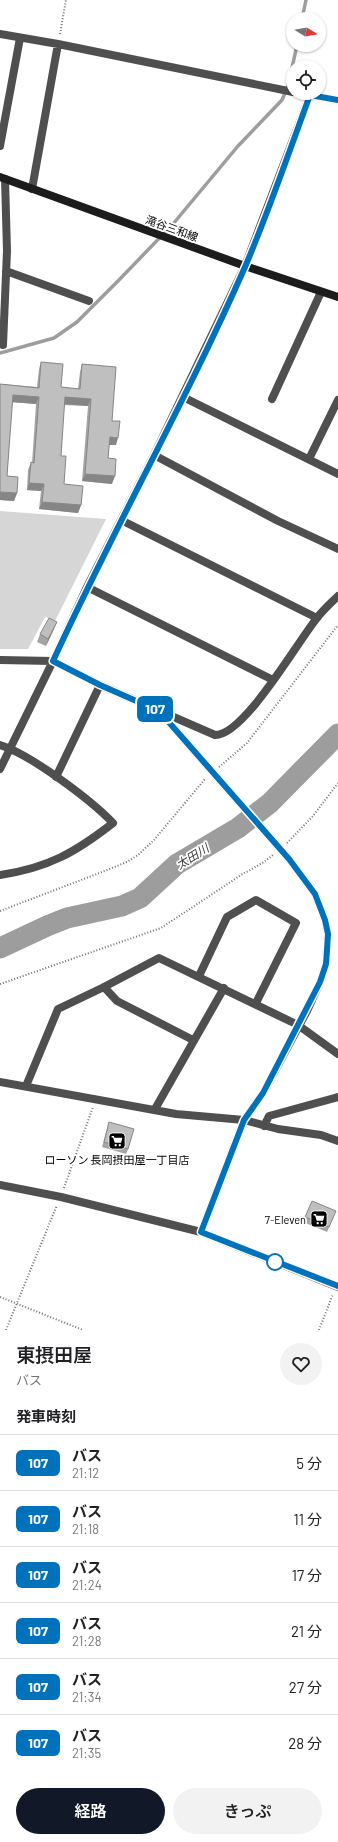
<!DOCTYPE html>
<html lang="ja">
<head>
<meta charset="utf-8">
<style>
  body { margin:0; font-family:Barlow,"Noto Sans JP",sans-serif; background:#f2f2f2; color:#202124; height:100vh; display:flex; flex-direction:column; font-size:15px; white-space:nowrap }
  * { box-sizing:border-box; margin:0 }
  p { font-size:13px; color:#757577 }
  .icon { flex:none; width:22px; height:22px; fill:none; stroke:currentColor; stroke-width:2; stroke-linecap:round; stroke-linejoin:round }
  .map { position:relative; height:1330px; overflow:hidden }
  .details { display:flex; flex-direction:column; background:#fff; flex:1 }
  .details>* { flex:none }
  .badge { padding:0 8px; border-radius:6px; font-size:14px; line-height:26px }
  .needle { width:26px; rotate:101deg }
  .fabs { position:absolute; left:286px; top:12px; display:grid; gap:8px }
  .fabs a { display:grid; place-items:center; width:40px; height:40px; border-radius:50%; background:#fff; box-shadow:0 1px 3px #0004; font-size:20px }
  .map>.badge { position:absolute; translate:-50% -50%; box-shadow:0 0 0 2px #fff }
  h2 { padding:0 16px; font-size:15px; line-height:36px }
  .round { display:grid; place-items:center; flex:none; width:42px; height:42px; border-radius:21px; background:#f2f2f2 }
  .overview { display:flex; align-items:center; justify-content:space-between; height:68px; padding:0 16px }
  h1 { font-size:19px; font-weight:600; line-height:30px }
  .action { display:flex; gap:8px; margin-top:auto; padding:8px 16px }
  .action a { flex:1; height:46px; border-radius:24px; background:#111827; color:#fff; font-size:16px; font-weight:600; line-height:46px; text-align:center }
  .action a+a { background:#f2f2f2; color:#202124 }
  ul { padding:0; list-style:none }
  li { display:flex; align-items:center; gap:12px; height:56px; padding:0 16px; border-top:1px solid #e0e0e0 }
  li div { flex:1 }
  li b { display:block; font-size:15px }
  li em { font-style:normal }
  li .badge { min-width:44px; font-weight:700; text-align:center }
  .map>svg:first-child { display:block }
  .green { fill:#d6d6d6 }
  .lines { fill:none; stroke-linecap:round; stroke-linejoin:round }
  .stream { stroke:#9d9d9d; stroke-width:3.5 }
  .river { stroke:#9d9d9d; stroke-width:21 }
  .path { stroke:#717171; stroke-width:2; stroke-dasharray:1 2; stroke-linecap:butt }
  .minor { stroke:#4f4f4f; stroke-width:8 }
  .secondary { stroke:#1c1c1c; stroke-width:8 }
  .minor-bridge { stroke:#4f4f4f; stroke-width:8 }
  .wall { fill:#a4a4a4 }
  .shaded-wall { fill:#868686 }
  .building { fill:#bfbfbf; stroke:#868686 }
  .line-casing { stroke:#fff; stroke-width:9 }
  .line { stroke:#0072bc; stroke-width:6 }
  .stop-dot { fill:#fff; stroke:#0072bc; stroke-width:2 }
  .labels { text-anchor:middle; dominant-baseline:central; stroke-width:3.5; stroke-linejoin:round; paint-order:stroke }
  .street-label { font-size:11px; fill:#000; stroke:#fff }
  .poi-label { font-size:11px; fill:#000; stroke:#fff }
  .water-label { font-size:12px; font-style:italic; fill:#3e3e3e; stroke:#fff }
</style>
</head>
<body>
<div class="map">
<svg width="338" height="1330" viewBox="0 0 338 1330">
  <rect width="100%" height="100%" fill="#fff"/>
  <path class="green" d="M0 511 106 519 55 621 45 617 28 649H0Z"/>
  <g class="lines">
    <path class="stream" d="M302 19 306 0
      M0 353 54 338 77 322 118 281 173 224 238 146 282 100 288 86 297 45"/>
    <path class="river" d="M0 948 47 926 67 918 122 906 140 898 177 864 238 828 270 803 338 734"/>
    <path class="path" d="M60 34 66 0
      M219 767 247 743 338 625
      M287 843 313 816 338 783
      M0 911 102 872 127 862 138 855 154 840 205 779
      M0 984 161 928 241 875 264 862 273 855
      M64 1188 93 1107
      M0 1297 83 1330
      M6 1330 57 1205
      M319 1330 333 1294"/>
    <path class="minor" d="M0 34 58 44 293 92
      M300 93 338 100
      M0 146 20 38
      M32 189 58 44
      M6 271 89 301
      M3 345 7 251 5 179
      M183 397 338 474
      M272 399 321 292
      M154 455 278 521 338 549
      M309 459 338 400
      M121 520 317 618
      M87 587 273 680
      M0 660 53 661 100 685 215 735C244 736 298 641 317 618 323 610 331 603 338 596
      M161 713 193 750
      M0 745C30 754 91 800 113 823 76 852 48 868 0 875
      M0 769 53 661 87 587 154 455 245 266 310 95
      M56 777 100 685
      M199 976 227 917 256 900 296 923 256 1003
      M104 987 117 1001 193 1040
      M0 1082 176 1114 244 1120 278 1129 321 1135 338 1141
      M26 1086 58 1009 104 987 159 958 298 1025 338 1054
      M155 1109 224 988
      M264 1126 269 1116 338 1097
      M0 1185 61 1197 201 1232 338 1287
      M201 1232 244 1120 263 1093 307 1011 320 982 326 964 328 934 325 920 315 894 289 859"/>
    <path class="secondary" d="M0 177 245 266 338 297"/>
    <path class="minor-bridge" d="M193 750 289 859"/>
  </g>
  <path class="wall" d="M41 362 61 387 78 389 80 372 82 364 112 421 116 445H109L108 458 112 484 82 481 88 406 64 405 61 456 64 484 81 505 78 513 39 509 41 491 27 490 28 470 31 462 32 463 36 404 12 402 7 476 17 493 14 501 0 500V384L37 387 39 369Z
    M54 629 46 646 37 642 40 634Z
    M109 1122 128 1149 126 1154 102 1147Z
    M334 1216 327 1232 303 1222 305 1217Z"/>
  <path class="shaded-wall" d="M13 395 39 397 36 404 10 402Z
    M65 397 91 399 88 406 62 404Z
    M110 437 118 438 116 445H107Z
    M85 474 115 476 112 484 82 481Z
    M29 483 44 484 41 491 27 490Z
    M0 492 17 493 14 501 0 500Z
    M42 502 81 505 78 513 39 509Z
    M57 622 54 629 46 646 48 639Z"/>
  <path class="building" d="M41 362 63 364 61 387 80 389 82 364 116 367 112 421H120L118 438 110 437 108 458 116 459 115 476 85 474 91 399 65 397 61 456H66L64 484 83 486 81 505 42 502 44 484 29 483 31 462 34 463 39 397 13 395 7 476 18 477 17 493 0 492V384L39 388Z
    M49 618 57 622 48 639 40 634Z
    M109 1122 134 1129 128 1149 104 1142Z
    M312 1201 336 1211 329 1227 305 1217Z"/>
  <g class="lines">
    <g class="line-casing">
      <path id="line" d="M338 100 310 95C289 152 269 211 245 267 186 401 114 528 53 661L100 685 159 711 289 859 315 894 325 920 328 934 327 950 326 964 320 982 263 1093 244 1120 201 1232 338 1286"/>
    </g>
    <use href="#line" class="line"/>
  </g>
  <defs>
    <g id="supermarket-square" transform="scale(0.9)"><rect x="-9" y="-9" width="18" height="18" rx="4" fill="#000" stroke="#fff"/><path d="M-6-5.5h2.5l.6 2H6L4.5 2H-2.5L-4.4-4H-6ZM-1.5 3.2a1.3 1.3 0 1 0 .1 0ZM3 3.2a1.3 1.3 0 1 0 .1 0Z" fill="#fff"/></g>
  </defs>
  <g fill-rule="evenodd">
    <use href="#supermarket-square" x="117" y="1141"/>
    <use href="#supermarket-square" x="319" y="1219"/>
  </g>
  <circle class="stop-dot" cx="275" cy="1262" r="8"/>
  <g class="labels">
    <g class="street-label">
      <text transform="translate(172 228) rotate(20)">滝谷三和線</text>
    </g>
    <g class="poi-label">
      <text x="117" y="1159">ローソン 長岡摂田屋一丁目店</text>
      <text x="306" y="1219" text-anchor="end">7-Eleven</text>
    </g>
    <g class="water-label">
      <text transform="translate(192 856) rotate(-32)">太田川</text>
    </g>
  </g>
</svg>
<div class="fabs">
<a><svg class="needle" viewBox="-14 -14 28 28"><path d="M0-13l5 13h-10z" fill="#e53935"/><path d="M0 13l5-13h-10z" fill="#757577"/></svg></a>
<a><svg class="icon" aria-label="locate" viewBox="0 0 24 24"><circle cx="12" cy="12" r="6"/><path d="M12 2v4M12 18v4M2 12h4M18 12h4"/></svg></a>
</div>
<b class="badge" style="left:155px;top:709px;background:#0072bc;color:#fff">107</b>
</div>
<section class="details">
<div class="overview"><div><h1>東摂田屋</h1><p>バス</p></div><a class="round"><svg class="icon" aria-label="heart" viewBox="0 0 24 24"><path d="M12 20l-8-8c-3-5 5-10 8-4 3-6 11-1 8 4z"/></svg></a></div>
<h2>発車時刻</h2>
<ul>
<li><span class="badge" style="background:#0072bc;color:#fff">107</span><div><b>バス</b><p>21:12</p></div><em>5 分</em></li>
<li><span class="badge" style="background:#0072bc;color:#fff">107</span><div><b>バス</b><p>21:18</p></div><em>11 分</em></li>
<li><span class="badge" style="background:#0072bc;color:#fff">107</span><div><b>バス</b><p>21:24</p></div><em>17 分</em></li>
<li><span class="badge" style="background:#0072bc;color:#fff">107</span><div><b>バス</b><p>21:28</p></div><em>21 分</em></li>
<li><span class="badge" style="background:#0072bc;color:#fff">107</span><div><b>バス</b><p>21:34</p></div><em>27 分</em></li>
<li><span class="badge" style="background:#0072bc;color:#fff">107</span><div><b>バス</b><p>21:35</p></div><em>28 分</em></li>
</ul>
<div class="action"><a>経路</a><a>きっぷ</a></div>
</section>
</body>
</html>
